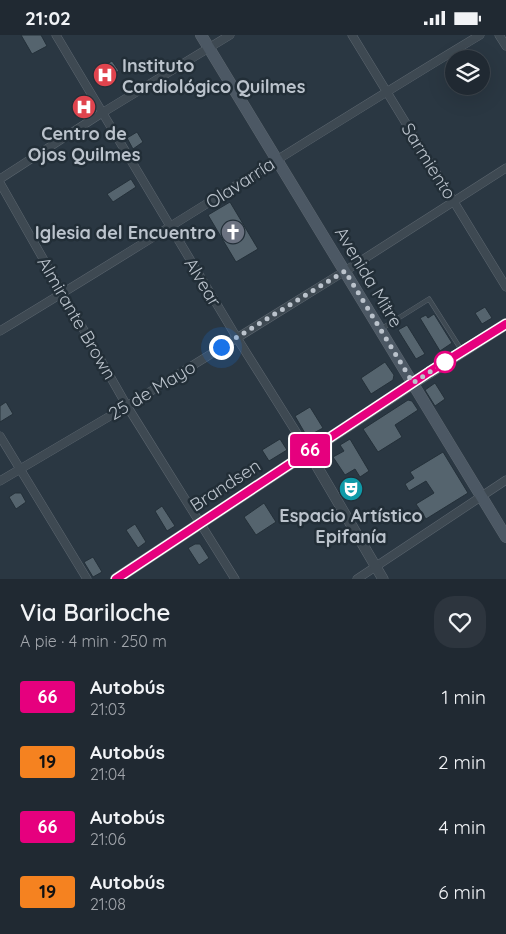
<!DOCTYPE html>
<html lang="es">
<head>
<meta charset="utf-8">
<style>
  body { margin:0; font-family:Quicksand,sans-serif; background:#2d353e; color:#f1f3f6; height:100vh; display:flex; flex-direction:column; font-size:19px; white-space:nowrap }
  * { box-sizing:border-box; margin:0 }
  p { font-size:16px; color:#a2a6ac }
  .icon { flex:none; width:28px; height:28px; fill:none; stroke:currentColor; stroke-width:2; stroke-linecap:round; stroke-linejoin:round }
  .map { position:relative; height:544px; overflow:hidden }
  .drawer { display:flex; flex-direction:column; background:#202932; flex:1 }
  .drawer>* { flex:none }
  .badge { padding:0 10px; border-radius:4px; font-size:18px; line-height:32px }
  .fabs { position:absolute; left:445px; top:15px; display:grid; gap:10px }
  .fabs a { display:grid; place-items:center; width:45px; height:45px; border-radius:50%; background:#202932; box-shadow:0 5px 20px #0002,0 0 0 1px #3d454d; font-size:25px }
  .you { position:absolute; width:25px; height:25px; margin:-12px; border:4px solid #fff; border-radius:50%; background:#1a73e8; box-shadow:0 0 0 8px #1a73e833 }
  .map>.badge { position:absolute; translate:-50% -50%; box-shadow:0 0 0 2px #fff }
  .round { display:grid; place-items:center; flex:none; width:52px; height:52px; border-radius:20px; background:#2d353e }
  .summary { display:flex; align-items:center; justify-content:space-between; height:85px; padding:0 20px }
  h1 { font-size:24px; font-weight:600; line-height:38px }
  ul { padding:0; list-style:none }
  li { display:flex; align-items:center; gap:15px; height:65px; padding:0 20px }
  li div { flex:1 }
  li b { display:block; font-size:19px }
  li em { font-style:normal }
  li .badge { min-width:55px; font-weight:700; text-align:center }
  .status { display:flex; justify-content:space-between; align-items:center; height:35px; padding:0 25px; background:#202932; direction:ltr }
  .status svg { height:14px; fill:currentColor }
  .map>svg:first-child { display:block }
  .building { fill:#55646e; stroke:#243039 }
  .lines { fill:none; stroke-linecap:round; stroke-linejoin:round }
  .service-casing { stroke:#5c666f; stroke-width:5 }
  .minor-casing { stroke:#5c666f; stroke-width:9 }
  .tertiary-casing { stroke:#5c666f; stroke-width:11 }
  .secondary-casing { stroke:#5c666f; stroke-width:12 }
  .service { stroke:#3e4952; stroke-width:4 }
  .minor { stroke:#3e4952; stroke-width:8 }
  .tertiary { stroke:#3e4952; stroke-width:10 }
  .secondary { stroke:#4c5864; stroke-width:11 }
  .line-casing { stroke:#fff; stroke-width:11 }
  .line { stroke:#e6007e; stroke-width:8 }
  .walk { stroke:#bbc3cc; stroke-width:5; stroke-dasharray:0 9 }
  .stop-dot { fill:#fff; stroke:#e6007e; stroke-width:2.5 }
  .labels { text-anchor:middle; dominant-baseline:central; stroke-width:5; stroke-linejoin:round; paint-order:stroke }
  .poi-label { font-size:18px; font-weight:bold; fill:#bbc3cc; stroke:#222e37 }
  .street-label { font-size:18px; fill:#bbc3cc; stroke:#222e37 }
</style>
</head>
<body>
<div class="status"><b>21:02</b><svg viewBox="0 0 49 12"><path d="M0 12V9h3v3zM5 12V6h3v6zM10 12V3h3v9zM15 12V0h3v12zM26 1h20v11H26zM47 4h2v5h-2z"/></svg></div>
<div class="map">
<svg width="506" height="544" viewBox="0 0 506 544">
  <rect width="100%" height="100%" fill="#2a3742"/>
  <path class="building" d="M21 0H41L47 11 32 19Z
    M112 26 119 36 100 47 94 37Z
    M82 61 86 68 85 75 75 81 71 73 74 72 72 67Z
    M137 97 143 107 133 114 127 103Z
    M131 144 136 152 113 167 107 159Z
    M230 167 258 214 236 227 208 180Z
    M485 272 492 283 482 289 475 278Z
    M434 279 452 308 440 316 420 283 426 280 428 283Z
    M407 290 425 319 416 324 398 295Z
    M385 327 394 340 393 345 371 359 361 343Z
    M435 348 445 364 435 371 425 355Z
    M408 365 412 366 418 375 395 390 402 402 378 417 363 394Z
    M6 367 13 379 0 387V371Z
    M310 372 323 393 310 400H306L295 381Z
    M280 404 287 415 269 426 262 415Z
    M350 404 369 436 360 442 355 434 345 440 333 422 344 416 340 410Z
    M443 417 468 458 426 484 416 469 434 458 426 446 409 456 405 449 414 443 410 437Z
    M15 458H21L26 467 16 474 9 462Z
    M264 468 276 487 256 500 244 482Z
    M162 471 175 491 167 496 155 476Z
    M135 489 146 507 138 513 126 495Z
    M195 509H200L209 523 199 530 188 513Z
    M93 522 102 537 93 542 84 527Z"/>
  <g class="lines">
    <g class="service-casing">
      <path id="service" d="M381 294 429 264 462 316"/>
    </g>
    <g class="minor-casing">
      <path id="minor" d="M56 0 237 303 308 416
        M352 0 506 252
        M499 0 506 11
        M0 144 102 78 230 0
        M0 148 127 371 235 544
        M0 296C161 199 319 97 480 0
        M0 401 87 544
        M0 446 127 371 345 236 506 133
        M357 544 506 445"/>
    </g>
    <g class="tertiary-casing">
      <path id="tertiary" d="M308 416 383 544"/>
    </g>
    <g class="secondary-casing">
      <path id="secondary" d="M201 0 506 502
        M116 544 413 348 506 289"/>
    </g>
    <use href="#service" class="service"/>
    <use href="#minor" class="minor"/>
    <use href="#tertiary" class="tertiary"/>
    <use href="#secondary" class="secondary"/>
  </g>
  <g class="lines">
    <g class="line-casing">
      <path id="line" d="M116 544 429 337 506 289"/>
    </g>
    <use href="#line" class="line"/>
    <path class="walk" d="M221 312 345 236 413 348 445 327"/>
  </g>
  <defs>
    <g id="hospital-disc" transform="scale(1.25)"><circle r="9.5" fill="#e0444e" stroke="#222e37"/><path d="M-5-5h3v3.5h4V-5h3V5h-3V1.5h-4V5h-3Z" fill="#fff"/></g>
    <g id="church-disc" transform="scale(1.25)"><circle r="9.5" fill="#6b7280" stroke="#222e37"/><path d="M-1.2-6h2.4v3.5h3.3v2.4h-3.3V6h-2.4V-.1h-3.3v-2.4h3.3Z" fill="#fff"/></g>
    <g id="theatre-disc" transform="scale(1.25)"><circle r="9.5" fill="#0f9aa8" stroke="#222e37"/><path d="M-5-5.5Q0-4 5-5.5V0Q5 5 0 6Q-5 5-5 0ZM-3.3-2.5H-1v1.5H-3.3ZM1-2.5H3.3v1.5H1ZM-2.8 1Q0 5.5 2.8 1Z" fill="#fff"/></g>
  </defs>
  <g fill-rule="evenodd">
    <use href="#hospital-disc" x="105" y="40"/>
    <use href="#hospital-disc" x="84" y="72"/>
    <use href="#church-disc" x="233" y="197"/>
    <use href="#theatre-disc" x="351" y="454"/>
  </g>
  <circle class="stop-dot" cx="445" cy="327" r="10"/>
  <g class="labels">
    <g class="poi-label">
      <text x="122" y="30" text-anchor="start">Instituto<tspan x="122" dy="21">Cardiológico Quilmes</tspan></text>
      <text x="84" y="98">Centro de<tspan x="84" dy="21">Ojos Quilmes</tspan></text>
      <text x="216" y="197" text-anchor="end">Iglesia del Encuentro</text>
      <text x="351" y="480">Espacio Artístico<tspan x="351" dy="21">Epifanía</tspan></text>
    </g>
    <g class="street-label">
      <text transform="translate(429 126) rotate(58)">Sarmiento</text>
      <text transform="translate(240 148) rotate(-33)">Olavarría</text>
      <text transform="translate(369 242) rotate(59)">Avenida Mitre</text>
      <text transform="translate(203 247) rotate(59)">Alvear</text>
      <text transform="translate(77 283) rotate(60)">Almirante Brown</text>
      <text transform="translate(152 355) rotate(-31)">25 de Mayo</text>
      <text transform="translate(225 450) rotate(-33)">Brandsen</text>
    </g>
  </g>
</svg>
<div class="fabs">
<a><svg class="icon" aria-label="layers" viewBox="0 0 24 24"><path d="M12 4l9 5-9 5-9-5zM3 14l9 5 9-5"/></svg></a>
</div>
<div class="you" style="left:221px;top:312px"></div>
<b class="badge" style="left:310px;top:415px;background:#e6007e;color:#fff">66</b>
</div>
<section class="drawer">
<div class="summary"><div><h1>Via Bariloche</h1><p>A pie · 4 min · 250 m</p></div><a class="round"><svg class="icon" aria-label="heart" viewBox="0 0 24 24"><path d="M12 20l-8-8c-3-5 5-10 8-4 3-6 11-1 8 4z"/></svg></a></div>
<ul>
<li><span class="badge" style="background:#e6007e;color:#fff">66</span><div><b>Autobús</b><p>21:03</p></div><em>1 min</em></li>
<li><span class="badge" style="background:#f58220;color:#111">19</span><div><b>Autobús</b><p>21:04</p></div><em>2 min</em></li>
<li><span class="badge" style="background:#e6007e;color:#fff">66</span><div><b>Autobús</b><p>21:06</p></div><em>4 min</em></li>
<li><span class="badge" style="background:#f58220;color:#111">19</span><div><b>Autobús</b><p>21:08</p></div><em>6 min</em></li>
</ul>
</section>
</body>
</html>
